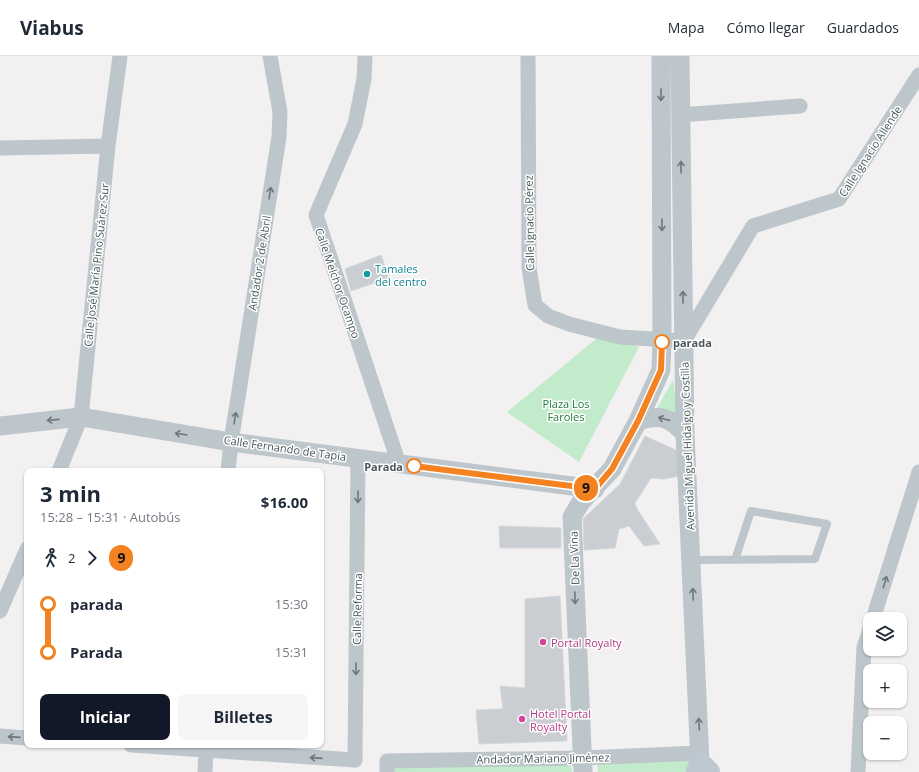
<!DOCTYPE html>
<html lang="es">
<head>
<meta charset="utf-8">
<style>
  body { margin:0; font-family:"Open Sans",sans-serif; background:#f6f6f7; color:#1f2937; height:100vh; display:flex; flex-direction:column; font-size:15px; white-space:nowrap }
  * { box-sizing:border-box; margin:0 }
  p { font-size:13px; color:#747a83 }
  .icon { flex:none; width:22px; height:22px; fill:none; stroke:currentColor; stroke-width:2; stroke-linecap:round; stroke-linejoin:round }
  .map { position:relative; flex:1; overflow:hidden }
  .side { position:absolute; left:24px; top:412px; width:300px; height:280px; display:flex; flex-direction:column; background:#fff; border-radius:8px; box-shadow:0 1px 3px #0004 }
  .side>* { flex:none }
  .badge { padding:0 8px; border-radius:13px; font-size:14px; line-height:26px }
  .fabs { position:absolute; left:863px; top:556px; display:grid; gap:8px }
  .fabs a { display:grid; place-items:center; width:44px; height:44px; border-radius:8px; background:#fff; box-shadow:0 1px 3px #0004; font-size:20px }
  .map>.badge { position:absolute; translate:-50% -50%; box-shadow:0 0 0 2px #fff }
  .legs { display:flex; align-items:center; gap:6px; height:44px; padding:0 16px; font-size:13px }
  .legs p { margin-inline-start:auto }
  .headline { display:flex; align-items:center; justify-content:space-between; height:68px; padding:0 16px }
  h1 { font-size:22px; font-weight:700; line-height:30px }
  .action { display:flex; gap:8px; margin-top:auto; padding:8px 16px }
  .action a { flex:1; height:46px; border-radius:8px; background:#111827; color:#fff; font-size:16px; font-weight:700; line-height:46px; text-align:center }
  .action a+a { background:#f6f6f7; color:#1f2937 }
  ul { padding:0 16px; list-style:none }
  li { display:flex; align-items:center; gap:14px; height:48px; font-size:15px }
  li i { display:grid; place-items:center; width:6px; height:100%; margin:0 5px; background:currentColor }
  li i::after { content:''; width:10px; height:10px; margin:-5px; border:3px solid; border-radius:50%; background:#fff }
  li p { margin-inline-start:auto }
  li:first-child i { background:linear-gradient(#0000 50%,currentColor 0) }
  li:last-child i { background:linear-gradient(currentColor 50%,#0000 0) }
  header { display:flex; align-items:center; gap:24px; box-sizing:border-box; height:56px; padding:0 20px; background:#fff; border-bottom:1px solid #e0e1e3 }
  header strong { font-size:19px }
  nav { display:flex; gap:22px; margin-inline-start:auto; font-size:14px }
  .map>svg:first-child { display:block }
  .green { fill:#c2ebcb }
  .building { fill:#caced2; stroke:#d4d7da }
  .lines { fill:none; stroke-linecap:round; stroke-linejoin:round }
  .service { stroke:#bdc6cb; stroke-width:8 }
  .minor { stroke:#bdc6cb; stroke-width:15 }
  .tertiary { stroke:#bdc6cb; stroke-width:19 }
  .secondary { stroke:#bdc9d0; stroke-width:22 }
  .oneway { stroke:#6c787d }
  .line-1-casing { stroke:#fff; stroke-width:9 }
  .line-1 { stroke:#f58220; stroke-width:6 }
  .culture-dot { fill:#0f9aa8; stroke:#fff; stroke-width:1.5 }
  .stop-1-dot { fill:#fff; stroke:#f58220; stroke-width:2 }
  .hotel-dot { fill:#d1479c; stroke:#fff; stroke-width:1.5 }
  .labels { text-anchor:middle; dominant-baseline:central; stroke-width:3; stroke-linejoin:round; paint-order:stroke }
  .street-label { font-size:11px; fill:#49565b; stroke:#fff }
  .culture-label { font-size:11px; fill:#0d838f; stroke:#fff; text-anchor:start }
  .stop-label { font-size:11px; font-weight:bold; fill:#49565b; stroke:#fff; text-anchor:start }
  .park-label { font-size:11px; fill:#1f773b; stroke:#fff }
  .hotel-label { font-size:11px; fill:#b23c85; stroke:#fff; text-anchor:start }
</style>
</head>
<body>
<header>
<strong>Viabus</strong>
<nav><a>Mapa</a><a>Cómo llegar</a><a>Guardados</a></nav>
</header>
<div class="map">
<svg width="919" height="716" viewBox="0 0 919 716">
  <rect width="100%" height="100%" fill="#f2f0f0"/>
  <path class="green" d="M602 278 639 291 579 406 507 356Z
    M673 324 678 359 657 352Z
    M689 702V716H598L597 706Z
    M571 704 572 716H390V712Z"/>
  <path class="building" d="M381 199 389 222 351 235 345 213Z
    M645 380 678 395 679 420 664 423 651 422 635 447 637 453 660 488 644 490 629 470 619 473 615 492 584 494 583 463 620 428Z
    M499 470 561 472V492H500Z
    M560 540 567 685 479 688 476 654 503 653 500 630 525 632V543Z"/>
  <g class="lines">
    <path class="service" d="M691 504 815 503 827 468 751 455 735 504"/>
    <path class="minor" d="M365 0 364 23 355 68 316 159 399 408
      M528 0 529 212 535 249 548 260 569 268 620 281 684 285 753 170 839 143 919 19
      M680 59 800 50
      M0 92 108 90
      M59 415 81 361 108 90 120 0
      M228 415 231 386 279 81 280 56 270 0
      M0 555 27 493
      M873 563 919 416
      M0 680 27 682
      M131 689 355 704 358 402
      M205 716 206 689
      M387 716V705L582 702 700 697
      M858 716 864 591 870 573"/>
    <path class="tertiary" d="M680 0 685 378 700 707
      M638 365C660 358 670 361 685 378
      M0 370 81 361 231 386 595 433
      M583 716 572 461 581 446 612 413 638 365 661 314 662 284 661 0"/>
    <path class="secondary" d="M697 716 700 707 709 716"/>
  </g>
  <defs><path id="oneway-shaft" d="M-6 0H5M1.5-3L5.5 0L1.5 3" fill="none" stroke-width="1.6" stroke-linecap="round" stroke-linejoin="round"/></defs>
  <g class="oneway">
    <use href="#oneway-shaft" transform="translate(661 39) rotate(90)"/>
    <use href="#oneway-shaft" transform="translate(681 111) rotate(-91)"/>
    <use href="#oneway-shaft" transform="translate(270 137) rotate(-81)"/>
    <use href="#oneway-shaft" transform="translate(662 169) rotate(90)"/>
    <use href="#oneway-shaft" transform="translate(683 241) rotate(-91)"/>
    <use href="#oneway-shaft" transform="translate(235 362) rotate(-81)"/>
    <use href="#oneway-shaft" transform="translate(664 363) rotate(-165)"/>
    <use href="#oneway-shaft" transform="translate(53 364) rotate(174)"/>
    <use href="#oneway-shaft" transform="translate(181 378) rotate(-171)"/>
    <use href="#oneway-shaft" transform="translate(358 441) rotate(91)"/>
    <use href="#oneway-shaft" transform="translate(885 526) rotate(-73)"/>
    <use href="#oneway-shaft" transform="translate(693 538) rotate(-93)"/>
    <use href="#oneway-shaft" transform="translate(575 542) rotate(88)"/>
    <use href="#oneway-shaft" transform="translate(356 613) rotate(91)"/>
    <use href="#oneway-shaft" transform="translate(699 668) rotate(-93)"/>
    <use href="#oneway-shaft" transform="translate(14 681) rotate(-176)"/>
    <use href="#oneway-shaft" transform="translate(316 702) rotate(-176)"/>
  </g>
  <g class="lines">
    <g class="line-1-casing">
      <path id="line-1" d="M414 410 595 433 612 413 638 365 661 314 662 286"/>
    </g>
    <use href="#line-1" class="line-1"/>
  </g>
  <circle class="culture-dot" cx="367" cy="218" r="4"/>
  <g class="stop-1-dot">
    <circle cx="662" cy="286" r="7"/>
    <circle cx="414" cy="410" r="7"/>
  </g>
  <g class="hotel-dot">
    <circle cx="543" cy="586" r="4"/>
    <circle cx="522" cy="663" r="4"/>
  </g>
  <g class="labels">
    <g class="street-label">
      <text transform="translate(870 95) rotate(-57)">Calle Ignacio Allende</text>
      <text transform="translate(529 167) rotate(-91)">Calle Ignacio Pérez</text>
      <text transform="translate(259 207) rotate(-81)">Andador 2 de Abril</text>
      <text transform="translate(96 209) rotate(-84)">Calle José María Pino Suárez Sur</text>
      <text transform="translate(338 227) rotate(71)">Calle Melchor Ocampo</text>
      <text transform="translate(687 390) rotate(-92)">Avenida Miguel Hidalgo y Costilla</text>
      <text transform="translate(285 392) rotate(8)">Calle Fernando de Tapia</text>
      <text transform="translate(574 502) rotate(-92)">De La Vina</text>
      <text transform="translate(357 553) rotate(-89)">Calle Reforma</text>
      <text transform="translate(543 702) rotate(-1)">Andador Mariano Jiménez</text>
    </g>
    <g class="culture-label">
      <text x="375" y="212">Tamales<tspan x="375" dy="13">del centro</tspan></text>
    </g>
    <g class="stop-label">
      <text x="673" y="286">parada</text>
      <text x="403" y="410" text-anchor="end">Parada</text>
    </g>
    <g class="park-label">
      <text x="566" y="347">Plaza Los<tspan x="566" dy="13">Faroles</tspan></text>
    </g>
    <g class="hotel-label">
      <text x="551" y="586">Portal Royalty</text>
      <text x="530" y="657">Hotel Portal<tspan x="530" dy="13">Royalty</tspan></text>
    </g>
  </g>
</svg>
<div class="fabs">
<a><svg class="icon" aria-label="layers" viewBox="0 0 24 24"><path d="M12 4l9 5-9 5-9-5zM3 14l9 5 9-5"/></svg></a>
<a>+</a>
<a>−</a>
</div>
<b class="badge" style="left:586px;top:432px;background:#f58220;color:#111">9</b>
<section class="side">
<div class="headline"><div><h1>3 min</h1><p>15:28 – 15:31 · Autobús</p></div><b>$16.00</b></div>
<div class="legs"><svg class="icon" aria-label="walk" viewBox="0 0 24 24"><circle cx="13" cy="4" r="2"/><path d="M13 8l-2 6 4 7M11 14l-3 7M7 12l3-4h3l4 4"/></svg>2<svg class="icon" aria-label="forward" viewBox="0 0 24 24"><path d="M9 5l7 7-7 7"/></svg><b class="badge" style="background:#f58220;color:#111">9</b></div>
<ul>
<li><i style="color:#f58220"></i><b>parada</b><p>15:30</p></li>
<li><i style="color:#f58220"></i><b>Parada</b><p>15:31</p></li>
</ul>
<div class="action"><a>Iniciar</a><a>Billetes</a></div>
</section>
</div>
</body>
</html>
